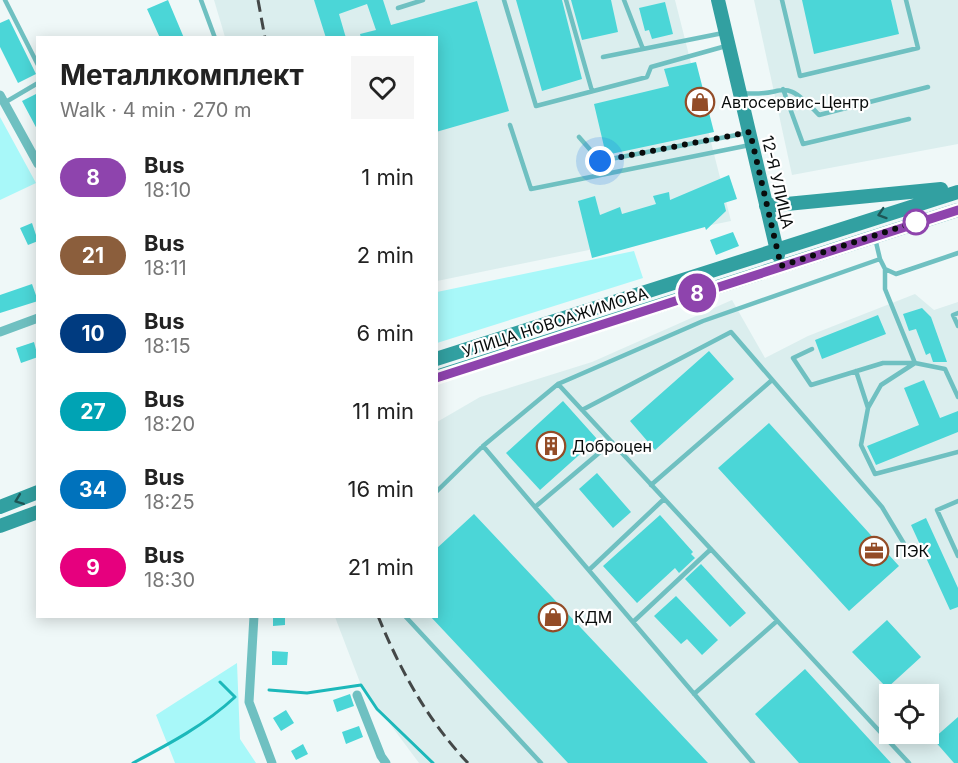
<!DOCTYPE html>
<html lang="en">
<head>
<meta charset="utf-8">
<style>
  body { margin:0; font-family:Inter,sans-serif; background:#f6f6f6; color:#222; height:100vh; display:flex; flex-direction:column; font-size:22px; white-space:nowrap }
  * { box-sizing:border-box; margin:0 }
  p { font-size:20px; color:#767676 }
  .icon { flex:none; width:33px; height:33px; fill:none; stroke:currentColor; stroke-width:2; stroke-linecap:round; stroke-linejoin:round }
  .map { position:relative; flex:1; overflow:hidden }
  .drawer { position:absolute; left:36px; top:36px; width:402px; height:582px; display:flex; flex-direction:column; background:#fff; border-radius:0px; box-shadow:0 3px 15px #0003 }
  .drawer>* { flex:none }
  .badge { padding:0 12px; border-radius:20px; font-size:21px; line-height:39px }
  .tools { position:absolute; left:879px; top:684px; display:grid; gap:12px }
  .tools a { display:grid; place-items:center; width:60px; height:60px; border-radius:0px; background:#fff; box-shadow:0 3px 15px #0003; font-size:30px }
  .you { position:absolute; width:30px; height:30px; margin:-15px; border:4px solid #fff; border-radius:50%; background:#1a73e8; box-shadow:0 0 0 9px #1a73e833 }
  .map>.badge { position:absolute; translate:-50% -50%; box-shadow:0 0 0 3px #fff }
  .round { display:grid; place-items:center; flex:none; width:63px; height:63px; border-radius:0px; background:#f6f6f6 }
  .headline { display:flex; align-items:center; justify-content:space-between; height:102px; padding:0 24px }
  h1 { font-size:28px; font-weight:700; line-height:45px }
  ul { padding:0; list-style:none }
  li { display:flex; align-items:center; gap:18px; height:78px; padding:0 24px }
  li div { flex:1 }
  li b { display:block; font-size:22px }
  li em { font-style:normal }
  li .badge { min-width:66px; font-weight:700; text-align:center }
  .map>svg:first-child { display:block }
  .built { fill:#dbeeee; fill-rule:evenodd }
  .green { fill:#a8f8f9 }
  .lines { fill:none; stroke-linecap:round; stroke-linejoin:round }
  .stream { stroke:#1cb8ba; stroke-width:3 }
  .building { fill:#4bd6d7 }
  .service { stroke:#6fc0c1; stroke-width:4.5 }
  .minor { stroke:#6fc0c1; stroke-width:9 }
  .secondary { stroke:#32a0a1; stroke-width:14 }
  .rail { stroke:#444848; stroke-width:3; stroke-dasharray:12 6; stroke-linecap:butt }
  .oneway { stroke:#1e5656 }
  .line-casing { stroke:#fff; stroke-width:14 }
  .line { stroke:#8e44ad; stroke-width:9 }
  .walk { stroke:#090c0c; stroke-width:6; stroke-dasharray:0 10.8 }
  .stop-dot { fill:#fff; stroke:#8e44ad; stroke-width:3 }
  .labels { text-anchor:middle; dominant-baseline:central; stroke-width:4.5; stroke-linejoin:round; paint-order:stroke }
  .poi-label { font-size:16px; fill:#090c0c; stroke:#fff; text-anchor:start }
  .street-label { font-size:16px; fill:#090c0c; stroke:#fff }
</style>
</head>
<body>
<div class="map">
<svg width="958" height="763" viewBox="0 0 958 763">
  <rect width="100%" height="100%" fill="#eff8f8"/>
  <path class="built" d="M214 0H675L731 221 437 281 436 38 225 37Z
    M754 0H958V144L792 175Z
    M915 294 934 310 958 302V763H419L361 685 335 617 436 616 437 422 480 397 592 362 732 300 765 358 808 336ZM890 694H928V734H890Z"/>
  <path class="green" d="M0 117 36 183 0 200Z
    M634 251 643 278 437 343V292Z
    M237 663 240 739 256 763H175L156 715Z"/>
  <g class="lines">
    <path class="stream" d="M269 690 307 693 361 685 377 709 433 763
      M133 763C169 744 205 725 235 697L220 682"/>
  </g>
  <path class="building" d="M168 0 184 38H160L147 9Z
    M314 0H383L391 25 477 1 509 111 436 132V38H361L360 34 376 30 367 4 339 14 346 38H326Z
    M516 0H562L582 79 542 91Z
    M571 0H611L618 32 582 40Z
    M802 0H891L899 34 814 54Z
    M665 2 673 34 652 39 649 30 645 31 639 8Z
    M9 19 36 74 18 83 0 47V23Z
    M696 62 714 132 606 155 594 104 669 86 664 69Z
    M38 93V131L22 101Z
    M729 175 737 199 724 203 726 211 706 230 705 227 592 258 578 201 595 196 600 215 620 207 622 214 656 204 653 196 669 192 670 200Z
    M32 223 38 241 28 245 20 228Z
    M733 232 739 246 716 255 710 240Z
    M32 284 38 301 0 313V295Z
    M922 308 931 317 947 362H933L930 353 926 355 916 329 909 331 903 314Z
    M878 315 886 334 822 359 815 340Z
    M34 342 38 357 21 363 16 348Z
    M709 351 734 379 655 450 630 421Z
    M924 380 940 418 958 411V432L876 465 867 446 919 425 904 388Z
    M563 401 597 439 540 490 506 453Z
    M769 423 899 566 849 611 718 468Z
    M597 473 631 512 613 528 579 489Z
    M474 514 708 763H568L430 616H436V549Z
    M660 515 693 552 691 554 695 558 679 573 675 568 637 603 603 566Z
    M926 518 958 588V607L950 610 911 525Z
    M701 564 746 613 730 627 685 579Z
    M676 596 718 640 702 655 687 639 681 644 654 616Z
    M273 616H285V625L273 626Z
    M887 620 921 657 887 688 852 652Z
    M272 651 288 652 287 665H272Z
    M805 669 891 763H799L755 714Z
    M350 694 354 706 337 712 333 700Z
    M286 710 294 723 281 731 273 718Z
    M958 717V763H954L933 739Z
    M359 726 363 737 346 744 342 732Z
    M303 744 308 754 296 760 291 751Z"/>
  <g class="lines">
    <path class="service" d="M5 0 38 65
      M201 0 215 38
      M504 0 536 106 647 77 651 67 726 46
      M566 0 592 91
      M624 0 643 49 723 33
      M782 0 800 76 918 48 906 0
      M398 8 423 0
      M603 57 643 49
      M783 89 803 144 909 119
      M743 93C787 98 780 73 819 115L928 87
      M4 103 38 83
      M510 125 531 189 750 145
      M579 137 600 161 747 133
      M880 259 885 269 896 274 958 253
      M885 269V289L915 363 945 369 958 397
      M958 313 953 315 958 326
      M812 349 793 358 811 385 883 363H915
      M915 363 881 385 868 408 861 445 875 474 958 452
      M856 371 868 408
      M558 384 909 763
      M582 410 731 332 882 507 909 552
      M483 446 753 763
      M651 485 772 380
      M436 492 483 446 558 384 703 321 880 259 875 238
      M958 501 937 510 958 556
      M535 507 612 442
      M589 570 664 499
      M405 616 541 763
      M633 622 711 549
      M694 694 777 621"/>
    <path class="minor" d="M0 95 38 164
      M0 332 38 318
      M254 616 249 702 272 763
      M357 695 381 756 386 763"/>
    <path class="secondary" d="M718 0 778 255
      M766 206 941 189
      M436 359 958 192
      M436 377 958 210
      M0 507 38 492
      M0 526 38 512"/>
    <path class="rail" d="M258 0 265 38
      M378 616C400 670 428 721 468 763"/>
  </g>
  <defs><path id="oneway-chevron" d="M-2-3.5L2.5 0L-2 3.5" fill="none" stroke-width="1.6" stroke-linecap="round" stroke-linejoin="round" transform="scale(1.5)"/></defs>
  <g class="oneway">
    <use href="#oneway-chevron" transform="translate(882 214) rotate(162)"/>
    <use href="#oneway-chevron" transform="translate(19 500) rotate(159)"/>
  </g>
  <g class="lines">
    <g class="line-casing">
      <path id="line" d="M436 378 958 210"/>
    </g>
    <use href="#line" class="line"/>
    <path class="walk" d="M600 161 750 132 781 266 916 222"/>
  </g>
  <defs>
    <g id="shop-ring" transform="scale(1.5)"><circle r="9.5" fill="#fff" stroke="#934c27" stroke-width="1.5"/><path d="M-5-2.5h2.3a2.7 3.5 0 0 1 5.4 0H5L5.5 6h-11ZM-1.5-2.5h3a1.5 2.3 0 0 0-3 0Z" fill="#934c27"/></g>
    <g id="building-ring" transform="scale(1.5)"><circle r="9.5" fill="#fff" stroke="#934c27" stroke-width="1.5"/><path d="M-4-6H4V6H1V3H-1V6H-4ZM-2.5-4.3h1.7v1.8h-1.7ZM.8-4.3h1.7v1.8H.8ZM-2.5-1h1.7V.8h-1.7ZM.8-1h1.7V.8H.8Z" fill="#934c27"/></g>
    <g id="office-ring" transform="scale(1.5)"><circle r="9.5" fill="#fff" stroke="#934c27" stroke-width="1.5"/><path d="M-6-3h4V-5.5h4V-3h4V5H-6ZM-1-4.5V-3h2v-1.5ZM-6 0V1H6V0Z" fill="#934c27"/></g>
  </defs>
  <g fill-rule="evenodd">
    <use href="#shop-ring" x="700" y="102"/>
    <use href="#building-ring" x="551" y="446"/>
    <use href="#office-ring" x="874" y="551"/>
    <use href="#shop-ring" x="553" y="617"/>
  </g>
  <circle class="stop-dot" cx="916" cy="222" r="12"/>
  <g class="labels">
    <g class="poi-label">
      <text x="721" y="102">Автосервис-Центр</text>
      <text x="572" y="446">Доброцен</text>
      <text x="895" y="551">ПЭК</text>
      <text x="574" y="617">КДМ</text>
    </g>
    <g class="street-label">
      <text transform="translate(778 182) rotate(77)">12-Я УЛИЦА</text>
      <text transform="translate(555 322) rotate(-18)">УЛИЦА НОВОАЖИМОВА</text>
    </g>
  </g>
</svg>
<div class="tools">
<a><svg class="icon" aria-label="locate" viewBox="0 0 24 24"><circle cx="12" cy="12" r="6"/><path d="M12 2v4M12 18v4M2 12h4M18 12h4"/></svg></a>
</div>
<div class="you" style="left:600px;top:161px"></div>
<b class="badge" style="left:697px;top:293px;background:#8e44ad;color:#fff">8</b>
<section class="drawer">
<div class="headline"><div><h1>Металлкомплект</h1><p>Walk · 4 min · 270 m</p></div><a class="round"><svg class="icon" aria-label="heart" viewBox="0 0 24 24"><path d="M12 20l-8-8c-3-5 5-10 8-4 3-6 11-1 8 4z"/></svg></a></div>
<ul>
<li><span class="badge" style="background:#8e44ad;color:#fff">8</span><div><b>Bus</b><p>18:10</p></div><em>1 min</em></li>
<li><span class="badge" style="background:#8b5e3c;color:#fff">21</span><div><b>Bus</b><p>18:11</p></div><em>2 min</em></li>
<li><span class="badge" style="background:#003b80;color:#fff">10</span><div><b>Bus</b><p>18:15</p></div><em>6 min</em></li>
<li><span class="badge" style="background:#00a3b4;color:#fff">27</span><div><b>Bus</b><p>18:20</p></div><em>11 min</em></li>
<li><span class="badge" style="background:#0072bc;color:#fff">34</span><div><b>Bus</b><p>18:25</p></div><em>16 min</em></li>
<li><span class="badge" style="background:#e6007e;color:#fff">9</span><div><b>Bus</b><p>18:30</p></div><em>21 min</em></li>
</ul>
</section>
</div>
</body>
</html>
